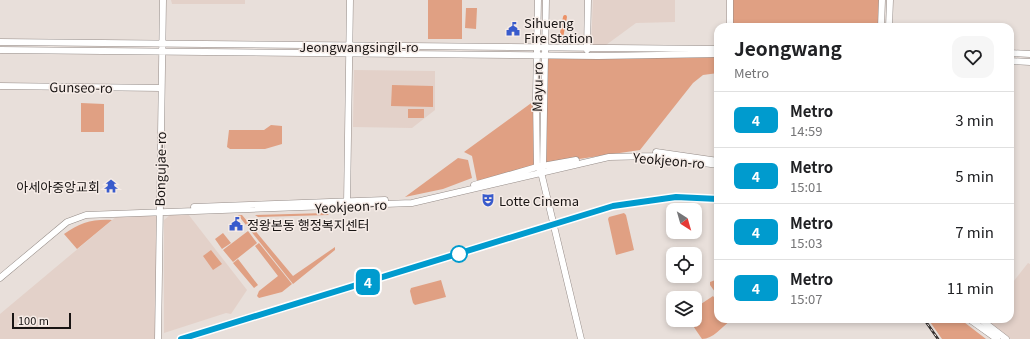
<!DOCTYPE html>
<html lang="en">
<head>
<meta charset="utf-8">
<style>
  body { margin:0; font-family:Georgia,"Noto Sans KR",serif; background:#f6f6f6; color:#202124; height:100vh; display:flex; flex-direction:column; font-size:15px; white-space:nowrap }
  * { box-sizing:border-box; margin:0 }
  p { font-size:13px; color:#757577 }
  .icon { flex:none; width:22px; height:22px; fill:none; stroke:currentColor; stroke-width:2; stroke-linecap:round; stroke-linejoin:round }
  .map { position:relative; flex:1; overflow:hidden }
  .side { position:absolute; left:714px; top:23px; width:300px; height:300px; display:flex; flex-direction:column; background:#fff; border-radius:12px; box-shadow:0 2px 6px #0003 }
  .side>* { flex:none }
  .badge { padding:0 8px; border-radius:6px; font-size:14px; line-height:26px }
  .needle { width:26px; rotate:143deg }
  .buttons { position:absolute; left:666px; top:203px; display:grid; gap:8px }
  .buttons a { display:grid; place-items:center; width:36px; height:36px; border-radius:8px; background:#fff; box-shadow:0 2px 6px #0003; font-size:20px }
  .scale { position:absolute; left:12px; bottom:10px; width:59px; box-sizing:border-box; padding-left:4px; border:2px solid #181413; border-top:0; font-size:11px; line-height:14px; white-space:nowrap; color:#181413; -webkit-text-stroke:3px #f6ece7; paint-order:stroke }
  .map>.badge { position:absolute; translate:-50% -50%; box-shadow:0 0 0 2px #fff }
  .round { display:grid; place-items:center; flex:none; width:42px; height:42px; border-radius:12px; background:#f6f6f6 }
  .head { display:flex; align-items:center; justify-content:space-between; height:68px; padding:0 20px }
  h1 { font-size:19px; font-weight:700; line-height:30px }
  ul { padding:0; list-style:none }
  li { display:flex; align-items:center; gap:12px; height:56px; padding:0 20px; border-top:1px solid #e0e0e0 }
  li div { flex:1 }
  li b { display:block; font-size:15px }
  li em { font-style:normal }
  li .badge { min-width:44px; font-weight:700; text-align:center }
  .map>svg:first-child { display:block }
  .built { fill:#e3d1c9 }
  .green { fill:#e0a083 }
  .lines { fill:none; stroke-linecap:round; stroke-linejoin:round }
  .canal { stroke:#ec9166; stroke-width:4 }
  .secondary-casing { stroke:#958c88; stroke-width:7 }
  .secondary { stroke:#fff; stroke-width:6 }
  .rail-casing { stroke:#302b2a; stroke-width:2.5 }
  .rail { stroke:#f6ece7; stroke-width:1; stroke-dasharray:3; stroke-linecap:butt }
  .line-casing { stroke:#fff; stroke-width:9 }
  .line { stroke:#009bce; stroke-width:6 }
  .stop-dot { fill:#fff; stroke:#009bce; stroke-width:2 }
  .labels { text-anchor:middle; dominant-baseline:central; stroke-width:3; stroke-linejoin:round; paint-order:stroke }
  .poi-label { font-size:13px; fill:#181413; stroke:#f6ece7; text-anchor:start }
  .street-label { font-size:13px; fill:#181413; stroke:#f6ece7 }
</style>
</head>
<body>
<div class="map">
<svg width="1030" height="339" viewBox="0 0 1030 339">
  <rect width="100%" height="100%" fill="#e8dfda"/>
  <path class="built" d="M171 0H245V4H172Z
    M593 0H675V22L636 23 606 45H591Z
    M354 70 435 71V110L412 128 353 127Z
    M157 214V339H0V314L117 216Z
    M188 214 247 290 231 314 226 313 164 333V220L170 215Z
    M1028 263 1030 264V339H1011L985 319H1010V286Z"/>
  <path class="green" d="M428 0H462V39H428Z
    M733 0H879V27H733Z
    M466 8H477L476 29 465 28Z
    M718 57V73L703 75 693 83 640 150 545 164 547 58Z
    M392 85 433 86V107L391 106Z
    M534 101 535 165 477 181 472 156 464 152Z
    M81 103 104 104V132H81Z
    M408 109H424V118H408Z
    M271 125 282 126V144L265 149H230L227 147 229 130H264Z
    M458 158 468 160 472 178 443 189 405 197Z
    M326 213 329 215 258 217 255 215Z
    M624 213 626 215 634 250 616 255 608 219 609 217Z
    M238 215H242L293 276 335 247V250L293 284Z
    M112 220 77 249 64 234C80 223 92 219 112 220Z
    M248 231 257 243 233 262 223 250Z
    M223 233 231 243 222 249 215 239Z
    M259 243 292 284 282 292 259 298 257 296 259 291 278 276 255 246Z
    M211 250 222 264 213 270 203 256Z
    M238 259 258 285 254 288 233 263Z
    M718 279V296L710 285V282Z
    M441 280 446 297 415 305 413 303 410 291 411 288Z
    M713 296 718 303V319H729L730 321C722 327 713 339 702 339L689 320H695V308Z
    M928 319H960L986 339H942Z"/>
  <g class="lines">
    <path class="canal" d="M561 38 565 17"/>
    <g class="secondary-casing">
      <path id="secondary" d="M538 0 536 97 537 167 539 169
        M546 0 543 166 541 172 581 339
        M730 27V0
        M881 27 882 0
        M889 27 890 0
        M0 42 718 49
        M0 50 598 56 718 54
        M587 50 588 0
        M1010 53 1030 54
        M1010 61 1030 62
        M0 86 161 88
        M656 152 718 161
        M474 185 537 167 576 160
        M347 204 350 0
        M194 207 385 200
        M0 278 67 222 86 215 412 203 609 157 654 156 718 165
        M969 319 997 339
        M980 319 1006 339
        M158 339 163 0"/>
    </g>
    <use href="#secondary" class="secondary"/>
    <g class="rail-casing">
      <path id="rail" d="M924 319 938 339
        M181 339 613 206 676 197 718 199"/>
    </g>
    <use href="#rail" class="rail"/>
  </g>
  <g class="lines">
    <g class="line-casing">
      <path id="line" d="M181 339 613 206 676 197 718 199"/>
    </g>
    <use href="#line" class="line"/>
  </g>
  <defs>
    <g id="civic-bare" transform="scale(1.08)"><path d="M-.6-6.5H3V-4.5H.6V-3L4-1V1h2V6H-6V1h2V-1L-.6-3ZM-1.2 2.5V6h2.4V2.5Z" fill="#395bcc" stroke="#f6ece7" stroke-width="2.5" paint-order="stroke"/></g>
    <g id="temple-bare" transform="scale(1.08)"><path d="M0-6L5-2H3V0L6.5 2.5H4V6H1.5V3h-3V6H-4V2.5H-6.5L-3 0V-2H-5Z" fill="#395bcc" stroke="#f6ece7" stroke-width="2.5" paint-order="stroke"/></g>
    <g id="theatre-bare" transform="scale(1.08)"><path d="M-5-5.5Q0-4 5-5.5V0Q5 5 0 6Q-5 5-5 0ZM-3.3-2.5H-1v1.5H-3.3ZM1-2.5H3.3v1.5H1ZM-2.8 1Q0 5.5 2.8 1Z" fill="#395bcc" stroke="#f6ece7" stroke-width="2.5" paint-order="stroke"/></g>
  </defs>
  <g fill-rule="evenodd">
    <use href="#civic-bare" x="513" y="29"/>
    <use href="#temple-bare" x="111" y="186"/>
    <use href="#theatre-bare" x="488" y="200"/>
    <use href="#civic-bare" x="236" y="224"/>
  </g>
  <circle class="stop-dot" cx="459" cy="254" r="8"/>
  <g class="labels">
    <g class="poi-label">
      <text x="524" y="22">Sihueng<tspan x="524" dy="15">Fire Station</tspan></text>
      <text x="100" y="186" text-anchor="end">아세아중앙교회</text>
      <text x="499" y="200">Lotte Cinema</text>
      <text x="247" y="224">정왕본동 행정복지센터</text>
    </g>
    <g class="street-label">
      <text x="359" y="46">Jeongwangsingil-ro</text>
      <text transform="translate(81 87) rotate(1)">Gunseo-ro</text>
      <text transform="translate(537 87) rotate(-89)">Mayu-ro</text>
      <text transform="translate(669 160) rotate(5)">Yeokjeon-ro</text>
      <text transform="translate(160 169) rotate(-89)">Bongujae-ro</text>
      <text transform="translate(351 206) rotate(-3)">Yeokjeon-ro</text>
    </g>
  </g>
</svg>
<div class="buttons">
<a><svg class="needle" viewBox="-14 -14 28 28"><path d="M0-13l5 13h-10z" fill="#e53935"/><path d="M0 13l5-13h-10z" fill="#757577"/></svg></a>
<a><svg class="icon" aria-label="locate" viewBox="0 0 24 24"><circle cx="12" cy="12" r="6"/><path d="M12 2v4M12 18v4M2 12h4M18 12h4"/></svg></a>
<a><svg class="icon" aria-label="layers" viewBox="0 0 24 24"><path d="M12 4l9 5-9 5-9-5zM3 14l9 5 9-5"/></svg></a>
</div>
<div class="scale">100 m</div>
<b class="badge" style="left:368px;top:282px;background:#009bce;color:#fff">4</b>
<section class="side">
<div class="head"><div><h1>Jeongwang</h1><p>Metro</p></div><a class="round"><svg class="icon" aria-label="heart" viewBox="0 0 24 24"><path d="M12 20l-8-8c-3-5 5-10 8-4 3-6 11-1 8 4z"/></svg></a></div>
<ul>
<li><span class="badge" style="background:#009bce;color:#fff">4</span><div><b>Metro</b><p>14:59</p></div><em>3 min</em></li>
<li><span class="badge" style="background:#009bce;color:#fff">4</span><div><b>Metro</b><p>15:01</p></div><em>5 min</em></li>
<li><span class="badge" style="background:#009bce;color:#fff">4</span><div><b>Metro</b><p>15:03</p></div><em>7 min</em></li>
<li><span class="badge" style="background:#009bce;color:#fff">4</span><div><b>Metro</b><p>15:07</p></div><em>11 min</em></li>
</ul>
</section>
</div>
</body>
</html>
